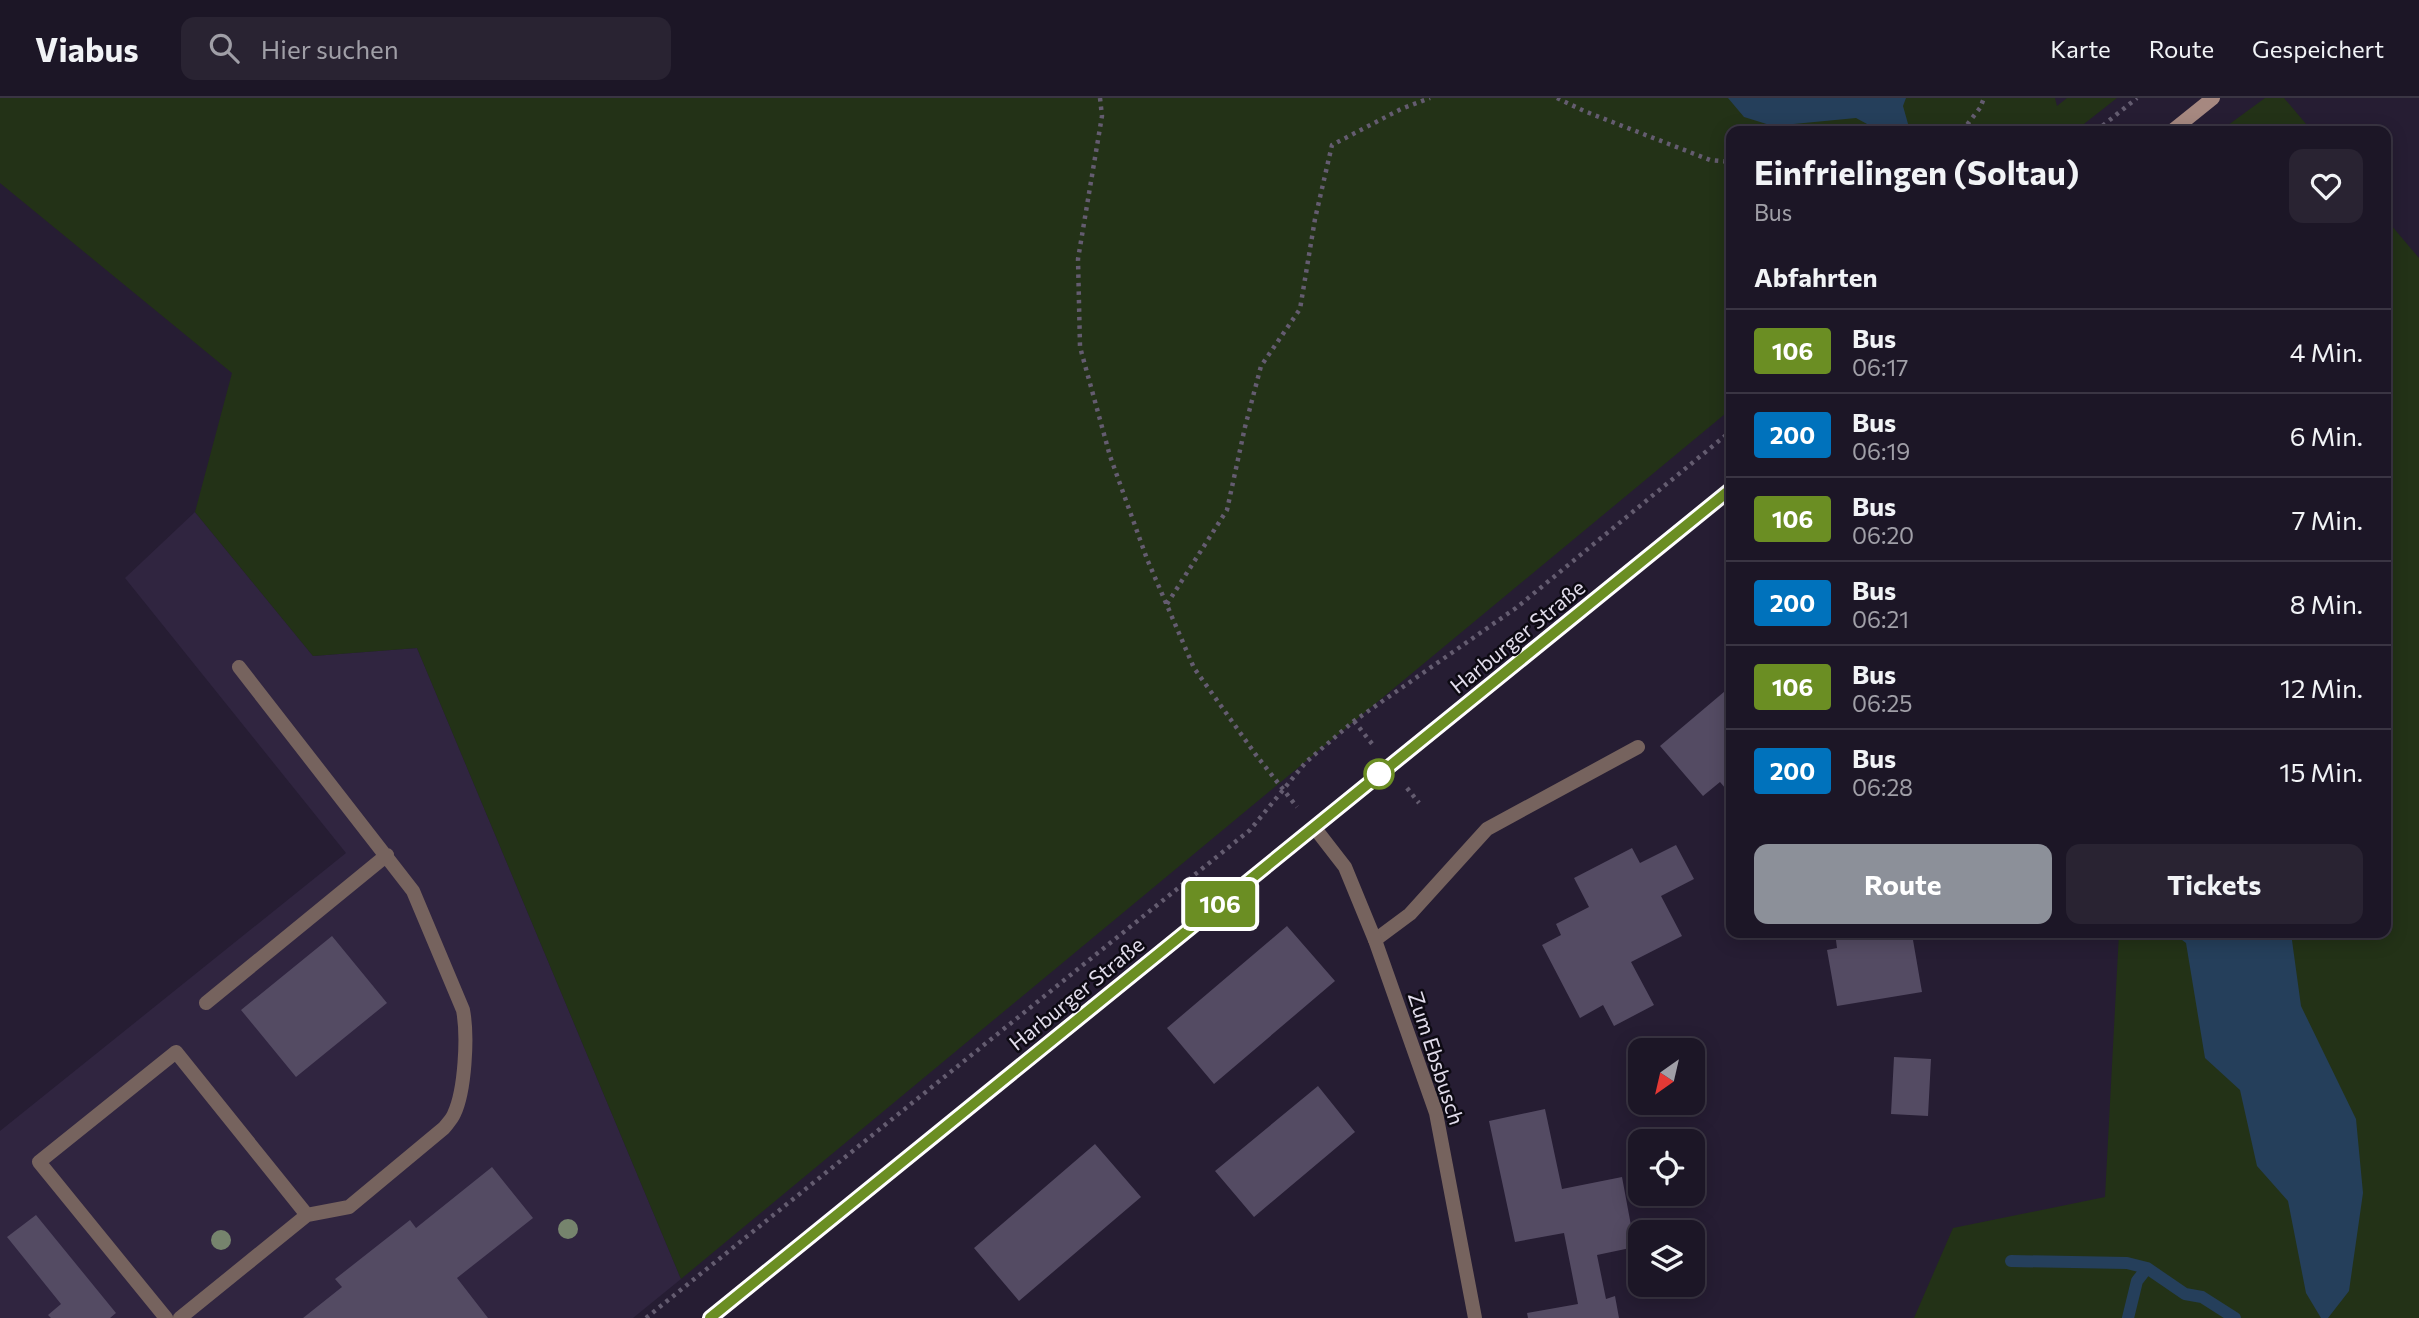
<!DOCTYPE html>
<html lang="de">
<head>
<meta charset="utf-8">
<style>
  body { margin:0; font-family:Commissioner,sans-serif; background:#292332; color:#f1f3f6; height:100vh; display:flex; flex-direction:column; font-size:26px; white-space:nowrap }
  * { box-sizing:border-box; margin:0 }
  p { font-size:23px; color:#a09fa7 }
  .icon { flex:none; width:38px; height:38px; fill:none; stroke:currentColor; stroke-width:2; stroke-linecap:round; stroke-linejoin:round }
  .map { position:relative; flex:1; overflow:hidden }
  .side { position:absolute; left:1726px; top:28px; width:665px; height:812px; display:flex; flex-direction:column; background:#1c1626; border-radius:14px; box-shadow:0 4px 18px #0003,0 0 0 2px #3a3543 }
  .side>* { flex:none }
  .badge { padding:0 14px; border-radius:5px; font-size:24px; line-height:46px }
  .needle { width:46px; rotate:214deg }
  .tools { position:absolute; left:1628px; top:940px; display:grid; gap:14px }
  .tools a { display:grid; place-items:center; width:77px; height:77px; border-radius:14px; background:#1c1626; box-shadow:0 4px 18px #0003,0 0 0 2px #3a3543; font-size:35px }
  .map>.badge { position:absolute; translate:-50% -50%; box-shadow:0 0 0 4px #fff }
  h2 { padding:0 28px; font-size:26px; line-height:63px }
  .round { display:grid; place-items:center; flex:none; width:74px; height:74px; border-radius:14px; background:#292332 }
  .summary { display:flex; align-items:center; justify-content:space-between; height:119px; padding:0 28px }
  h1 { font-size:33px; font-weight:700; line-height:52px }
  .cta { display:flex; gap:14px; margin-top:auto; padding:14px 28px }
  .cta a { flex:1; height:80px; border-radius:14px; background:#8c9099; color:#fff; font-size:28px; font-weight:700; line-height:80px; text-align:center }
  .cta a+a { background:#292332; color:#f1f3f6 }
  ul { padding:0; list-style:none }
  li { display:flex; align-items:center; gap:21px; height:84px; padding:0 28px; border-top:2px solid #3a3543 }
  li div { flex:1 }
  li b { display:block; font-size:26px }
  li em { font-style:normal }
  li .badge { min-width:77px; font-weight:700; text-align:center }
  header { display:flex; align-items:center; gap:42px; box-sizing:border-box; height:98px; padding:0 35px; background:#1c1626; border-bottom:2px solid #3a3543 }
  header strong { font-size:33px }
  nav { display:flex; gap:38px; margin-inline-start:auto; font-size:24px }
  .search { width:490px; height:63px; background:#292332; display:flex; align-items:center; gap:18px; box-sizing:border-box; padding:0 24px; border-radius:14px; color:#a09fa7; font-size:26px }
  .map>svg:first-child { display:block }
  .built { fill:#302540 }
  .green { fill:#233217 }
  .water { fill:#253f5b }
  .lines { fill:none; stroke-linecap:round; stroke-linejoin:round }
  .stream { stroke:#253f5b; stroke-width:12 }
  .building { fill:#544b63 }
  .path { stroke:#645c70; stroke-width:4.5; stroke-dasharray:3.5 5; stroke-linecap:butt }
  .service { stroke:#76635e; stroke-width:14 }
  .minor { stroke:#76635e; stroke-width:14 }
  .secondary { stroke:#a68880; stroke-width:14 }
  .tree { fill:#76846d }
  .line-casing { stroke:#fff; stroke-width:16 }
  .line { stroke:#6b8e23; stroke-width:10 }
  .stop-dot { fill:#fff; stroke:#6b8e23; stroke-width:3.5 }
  .labels { text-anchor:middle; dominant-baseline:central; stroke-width:5; stroke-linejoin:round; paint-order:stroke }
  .street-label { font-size:21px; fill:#e2ddec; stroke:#0d0a13 }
</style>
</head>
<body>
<header>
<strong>Viabus</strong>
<div class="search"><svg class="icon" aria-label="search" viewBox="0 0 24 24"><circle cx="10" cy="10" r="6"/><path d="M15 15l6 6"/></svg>Hier suchen</div>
<nav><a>Karte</a><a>Route</a><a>Gespeichert</a></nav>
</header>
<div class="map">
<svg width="2419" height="1220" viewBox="0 0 2419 1220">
  <rect width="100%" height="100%" fill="#261d33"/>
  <path class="built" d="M195 414 313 558 417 550 681 1181 633 1220H0V1033L346 755 125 480Z"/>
  <path class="green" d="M0 0H2055L2057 8 2067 0H2117L2075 33H1731V311L681 1181 417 550 313 558 195 414 232 275 0 85Z
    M2265 0H2284L2312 33H2220Z
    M2385 120 2419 160V1220H1914L1953 1130 2105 1099 2119 835H2385Z"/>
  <path class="water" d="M1728 0H1906L1903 8 1910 33H1880L1856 20 1773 28 1744 19Z
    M2173 835H2291L2301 908 2356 1021 2363 1095 2349 1193 2328 1220H2321L2306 1195 2288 1103 2257 1068 2240 992 2205 960 2186 845Z"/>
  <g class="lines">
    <path class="stream" d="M2011 1163 2127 1165 2147 1170 2185 1196 2202 1199 2235 1220
      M2128 1220 2137 1183 2147 1170"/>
  </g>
  <path class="building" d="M1731 588V697L1720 684 1703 698 1660 648Z
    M1676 747 1694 781 1661 798 1682 838 1631 864 1654 907 1614 928 1603 907 1580 920 1542 847 1561 837 1556 826 1589 809 1574 780 1632 750 1640 765Z
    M1287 828 1335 883 1214 986 1167 930Z
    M1835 835H1948V836L1913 842 1922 894 1837 908 1827 852 1837 850Z
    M332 838 387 905 296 979 241 912Z
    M1894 959 1931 961 1928 1018 1891 1016Z
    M1318 988 1355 1034 1254 1119 1215 1073Z
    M1545 1011 1562 1091 1622 1079 1635 1149 1597 1157 1606 1201 1615 1198 1619 1220H1528L1527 1215 1578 1206 1564 1135 1515 1144 1489 1023Z
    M1095 1046 1141 1099 1019 1203 974 1150Z
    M492 1069 533 1120 457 1180 488 1220H303L342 1189 335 1181 410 1122 416 1130Z
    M36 1117 116 1215 110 1220H51L48 1217 61 1206 7 1139Z"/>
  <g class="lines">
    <path class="path" d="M1100 0 1102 18 1078 161 1080 249 1110 358 1147 461 1194 570 1256 657 1297 709
      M1557 0 1584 13 1710 62 1731 64
      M1962 33 1980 10 1984 0
      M2096 33 2137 0
      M1167 506 1227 412 1245 329 1261 268 1300 211 1315 121 1332 47 1401 11 1430 0
      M1354 623 1373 647
      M1407 690 1419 705
      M646 1220 1250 732 1306 664 1354 623 1516 510 1731 333"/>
    <path class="service" d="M239 569 413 793 463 912C468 938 465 993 454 1016 452 1021 447 1026 444 1030L349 1109 307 1117
      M1375 842 1410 816 1487 731 1638 649
      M206 905 387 757
      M166 1220 39 1064 176 954 307 1117 180 1220"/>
    <path class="minor" d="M1314 729 1345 769 1375 842 1436 1015 1475 1220"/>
    <path class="secondary" d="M2172 33 2213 0
      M710 1220 1731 391"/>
  </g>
  <g class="tree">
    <circle cx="568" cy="1131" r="10"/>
    <circle cx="221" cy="1142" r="10"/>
  </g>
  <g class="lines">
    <g class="line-casing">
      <path id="line" d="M710 1220 1731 391"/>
    </g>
    <use href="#line" class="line"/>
  </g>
  <circle class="stop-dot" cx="1379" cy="676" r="14"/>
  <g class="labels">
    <g class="street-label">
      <text transform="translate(1517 538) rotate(-39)">Harburger Straße</text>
      <text transform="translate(1076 895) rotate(-39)">Harburger Straße</text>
      <text transform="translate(1437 960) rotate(72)">Zum Ebsbusch</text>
    </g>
  </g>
</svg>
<div class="tools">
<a><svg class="needle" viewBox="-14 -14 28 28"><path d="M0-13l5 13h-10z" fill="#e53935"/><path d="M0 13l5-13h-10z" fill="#a09fa7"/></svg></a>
<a><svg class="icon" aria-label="locate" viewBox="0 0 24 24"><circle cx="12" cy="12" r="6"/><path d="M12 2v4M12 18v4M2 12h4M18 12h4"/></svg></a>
<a><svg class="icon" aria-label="layers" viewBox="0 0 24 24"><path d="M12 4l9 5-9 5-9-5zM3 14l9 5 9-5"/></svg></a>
</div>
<b class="badge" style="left:1220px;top:806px;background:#6b8e23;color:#fff">106</b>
<section class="side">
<div class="summary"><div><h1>Einfrielingen (Soltau)</h1><p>Bus</p></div><a class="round"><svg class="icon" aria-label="heart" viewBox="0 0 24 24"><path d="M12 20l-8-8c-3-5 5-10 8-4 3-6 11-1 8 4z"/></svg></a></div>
<h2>Abfahrten</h2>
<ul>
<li><span class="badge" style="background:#6b8e23;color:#fff">106</span><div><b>Bus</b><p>06:17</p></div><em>4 Min.</em></li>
<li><span class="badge" style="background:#0072bc;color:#fff">200</span><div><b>Bus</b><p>06:19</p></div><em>6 Min.</em></li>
<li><span class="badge" style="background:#6b8e23;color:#fff">106</span><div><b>Bus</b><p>06:20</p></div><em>7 Min.</em></li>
<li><span class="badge" style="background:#0072bc;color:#fff">200</span><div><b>Bus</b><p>06:21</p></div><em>8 Min.</em></li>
<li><span class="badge" style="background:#6b8e23;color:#fff">106</span><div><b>Bus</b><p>06:25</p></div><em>12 Min.</em></li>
<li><span class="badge" style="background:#0072bc;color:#fff">200</span><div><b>Bus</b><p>06:28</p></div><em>15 Min.</em></li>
</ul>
<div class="cta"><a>Route</a><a>Tickets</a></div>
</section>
</div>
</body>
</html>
